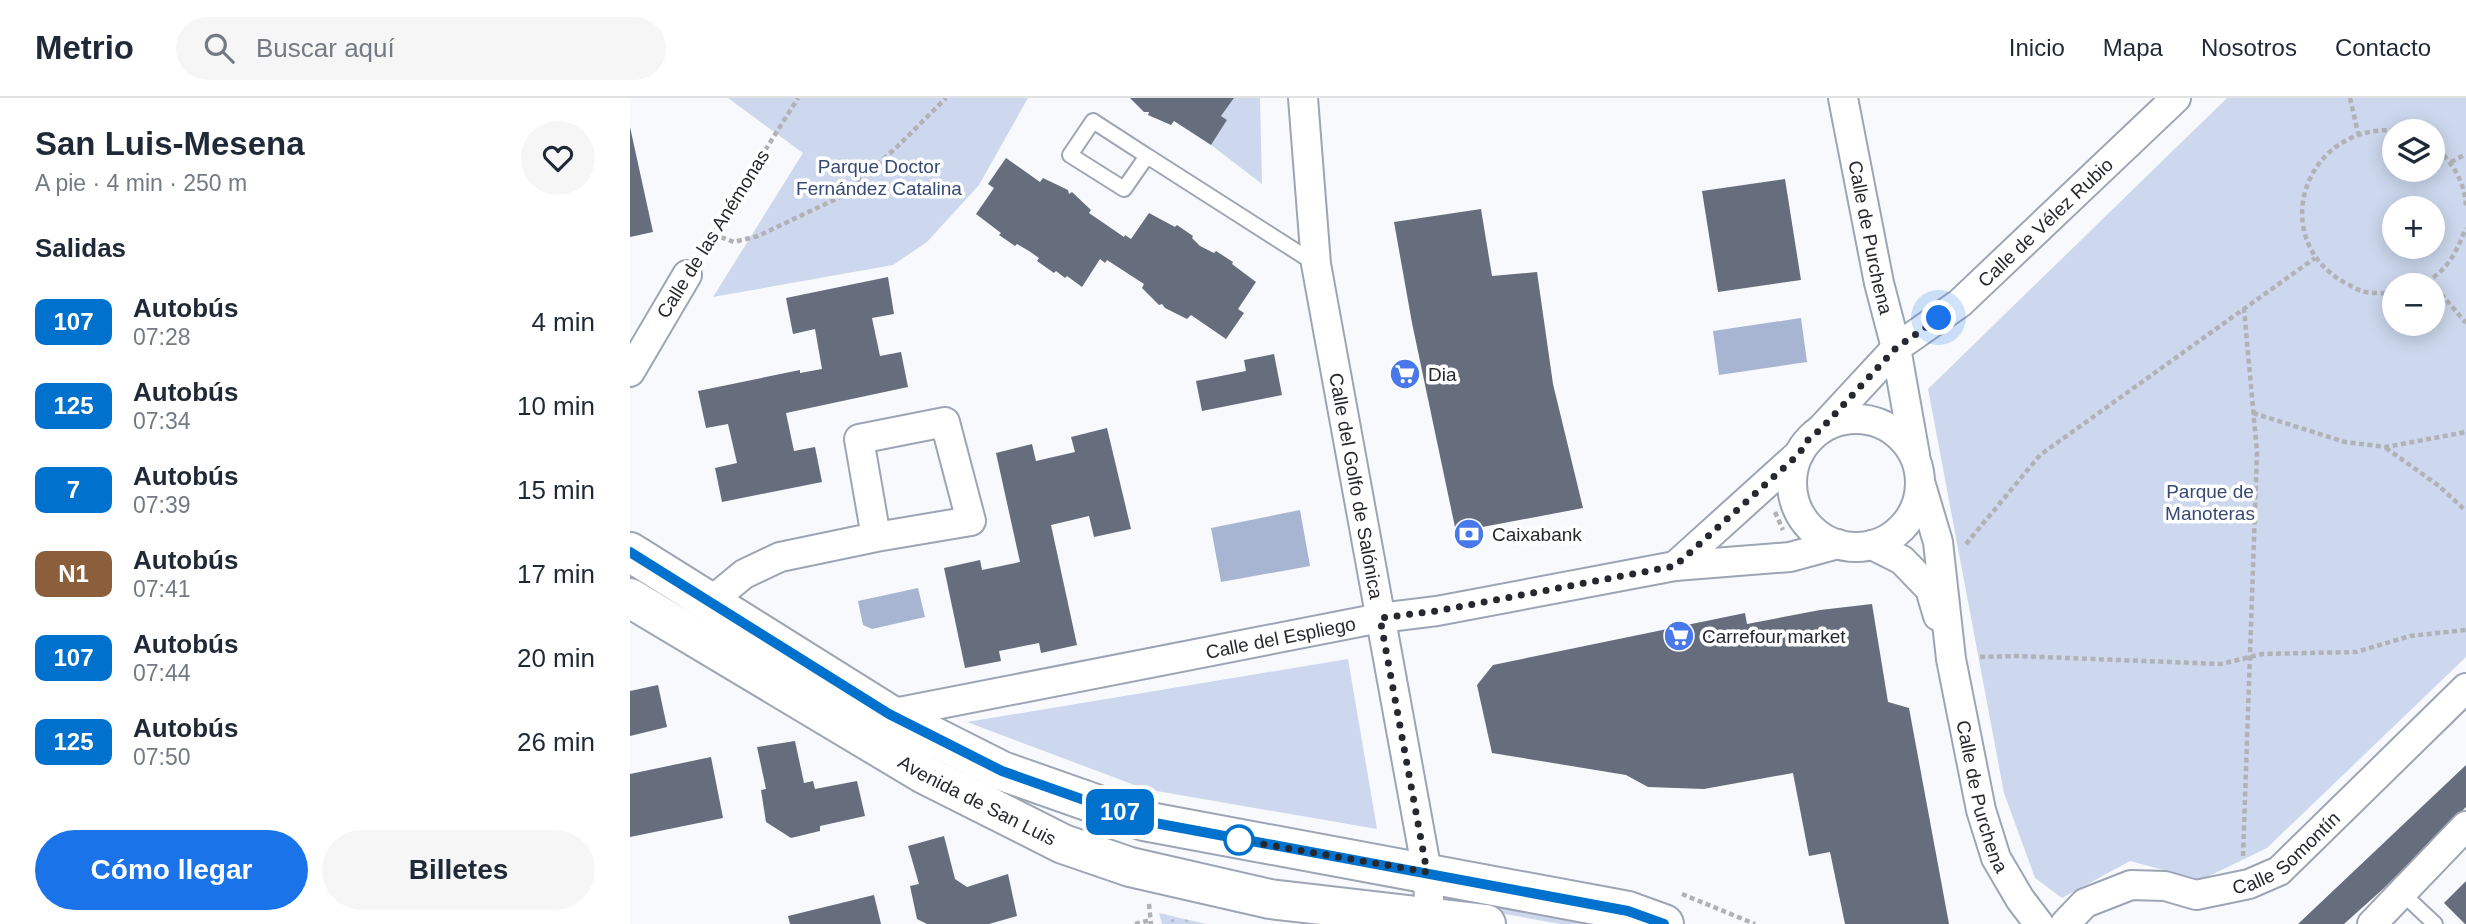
<!DOCTYPE html>
<html lang="es">
<head>
<meta charset="utf-8">
<style>
  body { margin:0; font-family:Helvetica,sans-serif; background:#f6f6f7; color:#1f2937; height:100vh; display:flex; flex-direction:column; font-size:26px; white-space:nowrap }
  * { box-sizing:border-box; margin:0 }
  p { font-size:23px; color:#747a83 }
  .icon { flex:none; width:38px; height:38px; fill:none; stroke:currentColor; stroke-width:2; stroke-linecap:round; stroke-linejoin:round }
  .map { position:relative; flex:1; overflow:hidden }
  .details { display:flex; flex-direction:column; background:#fff; width:630px }
  .details>* { flex:none }
  .badge { padding:0 14px; border-radius:10px; font-size:24px; line-height:46px }
  .fabs { position:absolute; left:1752px; top:21px; display:grid; gap:14px }
  .fabs a { display:grid; place-items:center; width:63px; height:63px; border-radius:50%; background:#fff; box-shadow:0 4px 18px #0003; font-size:35px }
  .you { position:absolute; width:35px; height:35px; margin:-18px; border:5px solid #fff; border-radius:50%; background:#1a73e8; box-shadow:0 0 0 10px #1a73e833 }
  .map>.badge { position:absolute; translate:-50% -50%; box-shadow:0 0 0 4px #fff }
  h2 { padding:0 35px; font-size:26px; line-height:63px }
  .round { display:grid; place-items:center; flex:none; width:74px; height:74px; border-radius:37px; background:#f6f6f7 }
  .headline { display:flex; align-items:center; justify-content:space-between; height:119px; padding:0 35px }
  h1 { font-size:33px; font-weight:700; line-height:52px }
  .button { display:flex; gap:14px; margin-top:auto; padding:14px 35px }
  .button a { flex:1; height:80px; border-radius:42px; background:#1a73e8; color:#fff; font-size:28px; font-weight:700; line-height:80px; text-align:center }
  .button a+a { background:#f6f6f7; color:#1f2937 }
  ul { padding:0; list-style:none }
  li { display:flex; align-items:center; gap:21px; height:84px; padding:0 35px }
  li div { flex:1 }
  li b { display:block; font-size:26px }
  li em { font-style:normal }
  li .badge { min-width:77px; font-weight:700; text-align:center }
  header { display:flex; align-items:center; gap:42px; box-sizing:border-box; height:98px; padding:0 35px; background:#fff; border-bottom:2px solid #e0e1e3 }
  header strong { font-size:33px }
  nav { display:flex; gap:38px; margin-inline-start:auto; font-size:24px }
  .search { width:490px; height:63px; background:#f6f6f7; display:flex; align-items:center; gap:18px; box-sizing:border-box; padding:0 24px; border-radius:38px; color:#747a83; font-size:26px }
  main { display:flex; flex:1; min-height:0 }
  .map>svg:first-child { display:block }
  .grass { fill:url(#grass-dots) }
  .green { fill:#cdd8ee; fill-rule:evenodd }
  .water { fill:#a7b5d3 }
  .building { fill:#666d7c }
  .lines { fill:none; stroke-linecap:round; stroke-linejoin:round }
  .lane-casing { stroke:#9da5b4; stroke-width:18 }
  .street-casing { stroke:#9da5b4; stroke-width:32 }
  .secondary-casing { stroke:#9da5b4; stroke-width:42 }
  .path { stroke:#b0b2b6; stroke-width:4.5; stroke-dasharray:5 3.5; stroke-linecap:butt }
  .lane { stroke:#fff; stroke-width:14 }
  .street { stroke:#fff; stroke-width:28 }
  .secondary { stroke:#fff; stroke-width:38 }
  .line-casing { stroke:#fff; stroke-width:16 }
  .line { stroke:#0072ce; stroke-width:10 }
  .walk { stroke:#25282e; stroke-width:7; stroke-dasharray:0 12.6 }
  .stop-dot { fill:#fff; stroke:#0072ce; stroke-width:3.5 }
  .labels { text-anchor:middle; dominant-baseline:central; stroke-width:7; stroke-linejoin:round; paint-order:stroke }
  .park-label { font-size:19px; fill:#374a75; stroke:#fff }
  .street-label { font-size:19px; fill:#25282e; stroke:#fff }
  .poi-label { font-size:19px; fill:#25282e; stroke:#fff; text-anchor:start }
</style>
</head>
<body>
<header>
<strong>Metrio</strong>
<div class="search"><svg class="icon" aria-label="search" viewBox="0 0 24 24"><circle cx="10" cy="10" r="6"/><path d="M15 15l6 6"/></svg>Buscar aquí</div>
<nav><a>Inicio</a><a>Mapa</a><a>Nosotros</a><a>Contacto</a></nav>
</header>
<main>
<section class="details">
<div class="headline"><div><h1>San Luis-Mesena</h1><p>A pie · 4 min · 250 m</p></div><a class="round"><svg class="icon" aria-label="heart" viewBox="0 0 24 24"><path d="M12 20l-8-8c-3-5 5-10 8-4 3-6 11-1 8 4z"/></svg></a></div>
<h2>Salidas</h2>
<ul>
<li><span class="badge" style="background:#0072ce;color:#fff">107</span><div><b>Autobús</b><p>07:28</p></div><em>4 min</em></li>
<li><span class="badge" style="background:#0072ce;color:#fff">125</span><div><b>Autobús</b><p>07:34</p></div><em>10 min</em></li>
<li><span class="badge" style="background:#0072ce;color:#fff">7</span><div><b>Autobús</b><p>07:39</p></div><em>15 min</em></li>
<li><span class="badge" style="background:#8b5e3c;color:#fff">N1</span><div><b>Autobús</b><p>07:41</p></div><em>17 min</em></li>
<li><span class="badge" style="background:#0072ce;color:#fff">107</span><div><b>Autobús</b><p>07:44</p></div><em>20 min</em></li>
<li><span class="badge" style="background:#0072ce;color:#fff">125</span><div><b>Autobús</b><p>07:50</p></div><em>26 min</em></li>
</ul>
<div class="button"><a>Cómo llegar</a><a>Billetes</a></div>
</section>
<div class="map">
<svg width="1836" height="826" viewBox="0 0 1836 826">
  <defs>
    <pattern id="grass-dots" width="8" height="8" patternUnits="userSpaceOnUse" patternTransform="scale(1.75)"><rect width="8" height="8" fill="#cdd8ee"/><path d="M2 2h.1M6 6h.1" fill="none" stroke="#b0b9cc" stroke-width="1.8" stroke-linecap="round"/></pattern>
  </defs>
  <rect width="100%" height="100%" fill="#f7f9fc"/>
  <path class="grass" d="M529 815 576 826H532Z"/>
  <path class="green" d="M98 0H398L349 87 297 144 263 167 83 199 173 55Z
    M604 0H630L632 86 581 47 597 22 591 18Z
    M1597 0H1836V559L1637 750 1571 782 1500 763 1432 800 1405 780 1374 695 1298 291ZM1764 33H1802V72H1764ZM1764 110H1802V149H1764ZM1764 187H1802V226H1764Z
    M718 561 747 731 515 691 337 624Z
    M866 802 986 826H930L864 814Z"/>
  <path class="water" d="M1171 220 1177 264 1089 277 1083 233Z
    M670 412 680 468 591 484 581 430Z
    M288 490 295 519 242 531 233 527 228 503Z"/>
  <path class="building" d="M500 0H604L591 18 597 22 581 47 544 23 541 27 518 17 519 14H514Z
    M0 29 23 134 0 139Z
    M376 60 410 84 413 80 438 92 439 96 442 94 461 112 459 115 494 139 495 137 501 141 519 115 545 129 547 127 563 138 562 140 570 148 584 155 586 153 603 164 602 166 626 184 608 211 614 215 596 241 561 217 557 221 535 210 532 206 529 207 512 190 514 186 477 162 475 165 470 161 452 189 437 178 435 180 426 173 424 175 407 163 409 160 399 153 387 146 385 148 369 137 371 135 346 116 364 90 358 86Z
    M1155 81 1171 182 1088 194 1072 93Z
    M851 111 862 178 907 174 923 286 953 410 826 434 782 225 764 124Z
    M258 179 264 216 242 220 250 258 271 254 278 289 156 315 164 353 185 349 192 384 92 404 85 370 107 365 98 326 76 330 68 293 170 272V275L192 271 185 231 163 236 156 200Z
    M644 256 652 297 572 313 566 283 616 273 614 262Z
    M477 330 501 431 464 439 459 418 421 427 447 547 411 555 409 545 369 553 371 563 335 570 314 470 350 462 352 472 390 464 366 355 402 346 406 363 445 354 441 339Z
    M1242 506 1258 604 1279 610 1319 826H1215L1200 754 1179 758 1163 675 1074 691 1018 689 996 677 862 655 847 587 863 567 1115 515 1117 526 1190 512Z
    M28 587 37 629 0 638V593Z
    M165 643 174 685 183 683 185 691 227 683 235 718 190 728V733L161 740 136 724 131 692 136 691 127 649Z
    M81 659 93 720 0 739V676Z
    M1836 667V709L1753 791 1714 826H1668Z
    M314 738 325 781 337 789 378 776 387 818 359 826H297L287 821 280 788 289 786 278 748Z
    M1836 783V826H1835L1814 805Z
    M244 797 251 826H160L158 818Z"/>
  <g class="lines">
    <g class="lane-casing">
      <path id="lane" d="M517 58 463 23 440 57 494 91 517 58 686 166
        M1771 794 1805 826"/>
    </g>
    <g class="street-casing">
      <g id="street">
        <path id="s1" d="M673 0 686 166 797 774 801 826"/>
        <path id="s2" d="M1213 0 1249 185 1266 250 1285 357"/>
        <path d="M0 274 57 177"/>
        <circle cx="1226" cy="385" r="64"/>
        <path id="s3" d="M1191 331 1266 250 1330 205 1546 0"/>
        <path id="s4" d="M1291 387 1308 444 1321 561 1351 712 1366 760 1390 801 1409 826"/>
        <path d="M1242 447 1272 462 1300 491 1308 518"/>
        <path d="M1045 468 1169 356"/>
        <path d="M80 504 114 476 150 459 246 439 341 423 315 324 229 341 246 439"/>
        <path id="s5" d="M259 616 750 520 807 513 1045 468 1160 459 1208 446"/>
        <path id="s6" d="M1435 826 1455 805 1501 787 1535 788 1566 797 1619 786 1649 773 1836 590"/>
        <path d="M1742 826 1836 728"/>
      </g>
    </g>
    <g class="secondary-casing">
      <g id="secondary">
        <path d="M0 454 259 616 372 673 514 723 998 813 1034 826"/>
        <path id="s7" d="M0 500 294 676 433 746 500 769 640 801 856 826"/>
      </g>
    </g>
    <path class="path" d="M1720 0 1728 35
      M1802 45C1821 63 1835 82 1836 109
      M1821 64 1836 56
      M83 136 104 144 128 138 210 99 267 49 316 0
      M72 153 168 0
      M1800 183 1836 225
      M1788 187C1816 177 1826 155 1836 130
      M1764 195C1754 195 1741 196 1732 193 1727 192 1722 188 1717 186 1633 141 1676 21 1771 33
      M1623 315 1715 344 1756 349 1836 334
      M1756 350 1809 388 1836 413
      M1145 414 1153 432
      M1336 446 1410 357 1685 160
      M1350 559 1386 558 1591 566 1632 556 1726 554 1780 538 1836 532
      M1613 758 1627 354 1614 211
      M1052 796 1125 826
      M519 806 521 826
      M505 826 521 822"/>
    <use href="#lane" class="lane"/>
    <use href="#street" class="street"/>
    <use href="#secondary" class="secondary"/>
  </g>
  <g class="lines">
    <g class="line-casing">
      <path id="line" d="M0 454 259 616 372 673 514 723 998 813 1034 826"/>
    </g>
    <use href="#line" class="line"/>
    <path class="walk" d="M609 742 797 774 750 520 807 513 1045 468 1169 356 1178 342 1191 331 1266 250 1309 220"/>
  </g>
  <defs>
    <g id="supermarket-disc" transform="scale(1.575)"><circle r="9.5" fill="#4978ea" stroke="#fff"/><path d="M-6-5.5h2.5l.6 2H6L4.5 2H-2.5L-4.4-4H-6ZM-1.5 3.2a1.3 1.3 0 1 0 .1 0ZM3 3.2a1.3 1.3 0 1 0 .1 0Z" fill="#fff"/></g>
    <g id="bank-disc" transform="scale(1.575)"><circle r="9.5" fill="#4978ea" stroke="#fff"/><path d="M-6-4H6V4H-6ZM0-2.3a2.3 2.3 0 1 0 0 4.6a2.3 2.3 0 1 0 0-4.6Z" fill="#fff"/></g>
  </defs>
  <g fill-rule="evenodd">
    <use href="#supermarket-disc" x="775" y="276"/>
    <use href="#bank-disc" x="839" y="436"/>
    <use href="#supermarket-disc" x="1049" y="538"/>
  </g>
  <circle class="stop-dot" cx="609" cy="742" r="14"/>
  <g class="labels">
    <g class="park-label">
      <text x="249" y="68">Parque Doctor<tspan x="249" dy="22">Fernández Catalina</tspan></text>
      <text x="1580" y="393">Parque de<tspan x="1580" dy="22">Manoteras</tspan></text>
    </g>
    <g class="street-label">
      <text stroke="none"><textPath href="#s3" startOffset="306">Calle de Vélez Rubio</textPath></text>
      <text transform="translate(83 136) rotate(-58)">Calle de las Anémonas</text>
      <text stroke="none"><textPath href="#s2" startOffset="142">Calle de Purchena</textPath></text>
      <text stroke="none"><textPath href="#s1" startOffset="392">Calle del Golfo de Salónica</textPath></text>
      <text stroke="none"><textPath href="#s5" startOffset="399">Calle del Espliego</textPath></text>
      <text stroke="none"><textPath href="#s4" startOffset="318">Calle de Purchena</textPath></text>
      <text stroke="none"><textPath href="#s7" startOffset="402">Avenida de San Luis</textPath></text>
      <text stroke="none"><textPath href="#s6" startOffset="247">Calle Somontín</textPath></text>
    </g>
    <g class="poi-label">
      <text x="798" y="276">Dia</text>
      <text x="862" y="436">Caixabank</text>
      <text x="1072" y="538">Carrefour market</text>
    </g>
  </g>
</svg>
<div class="fabs">
<a><svg class="icon" aria-label="layers" viewBox="0 0 24 24"><path d="M12 4l9 5-9 5-9-5zM3 14l9 5 9-5"/></svg></a>
<a>+</a>
<a>−</a>
</div>
<div class="you" style="left:1309px;top:220px"></div>
<b class="badge" style="left:490px;top:714px;background:#0072ce;color:#fff">107</b>
</div>
</main>
</body>
</html>
